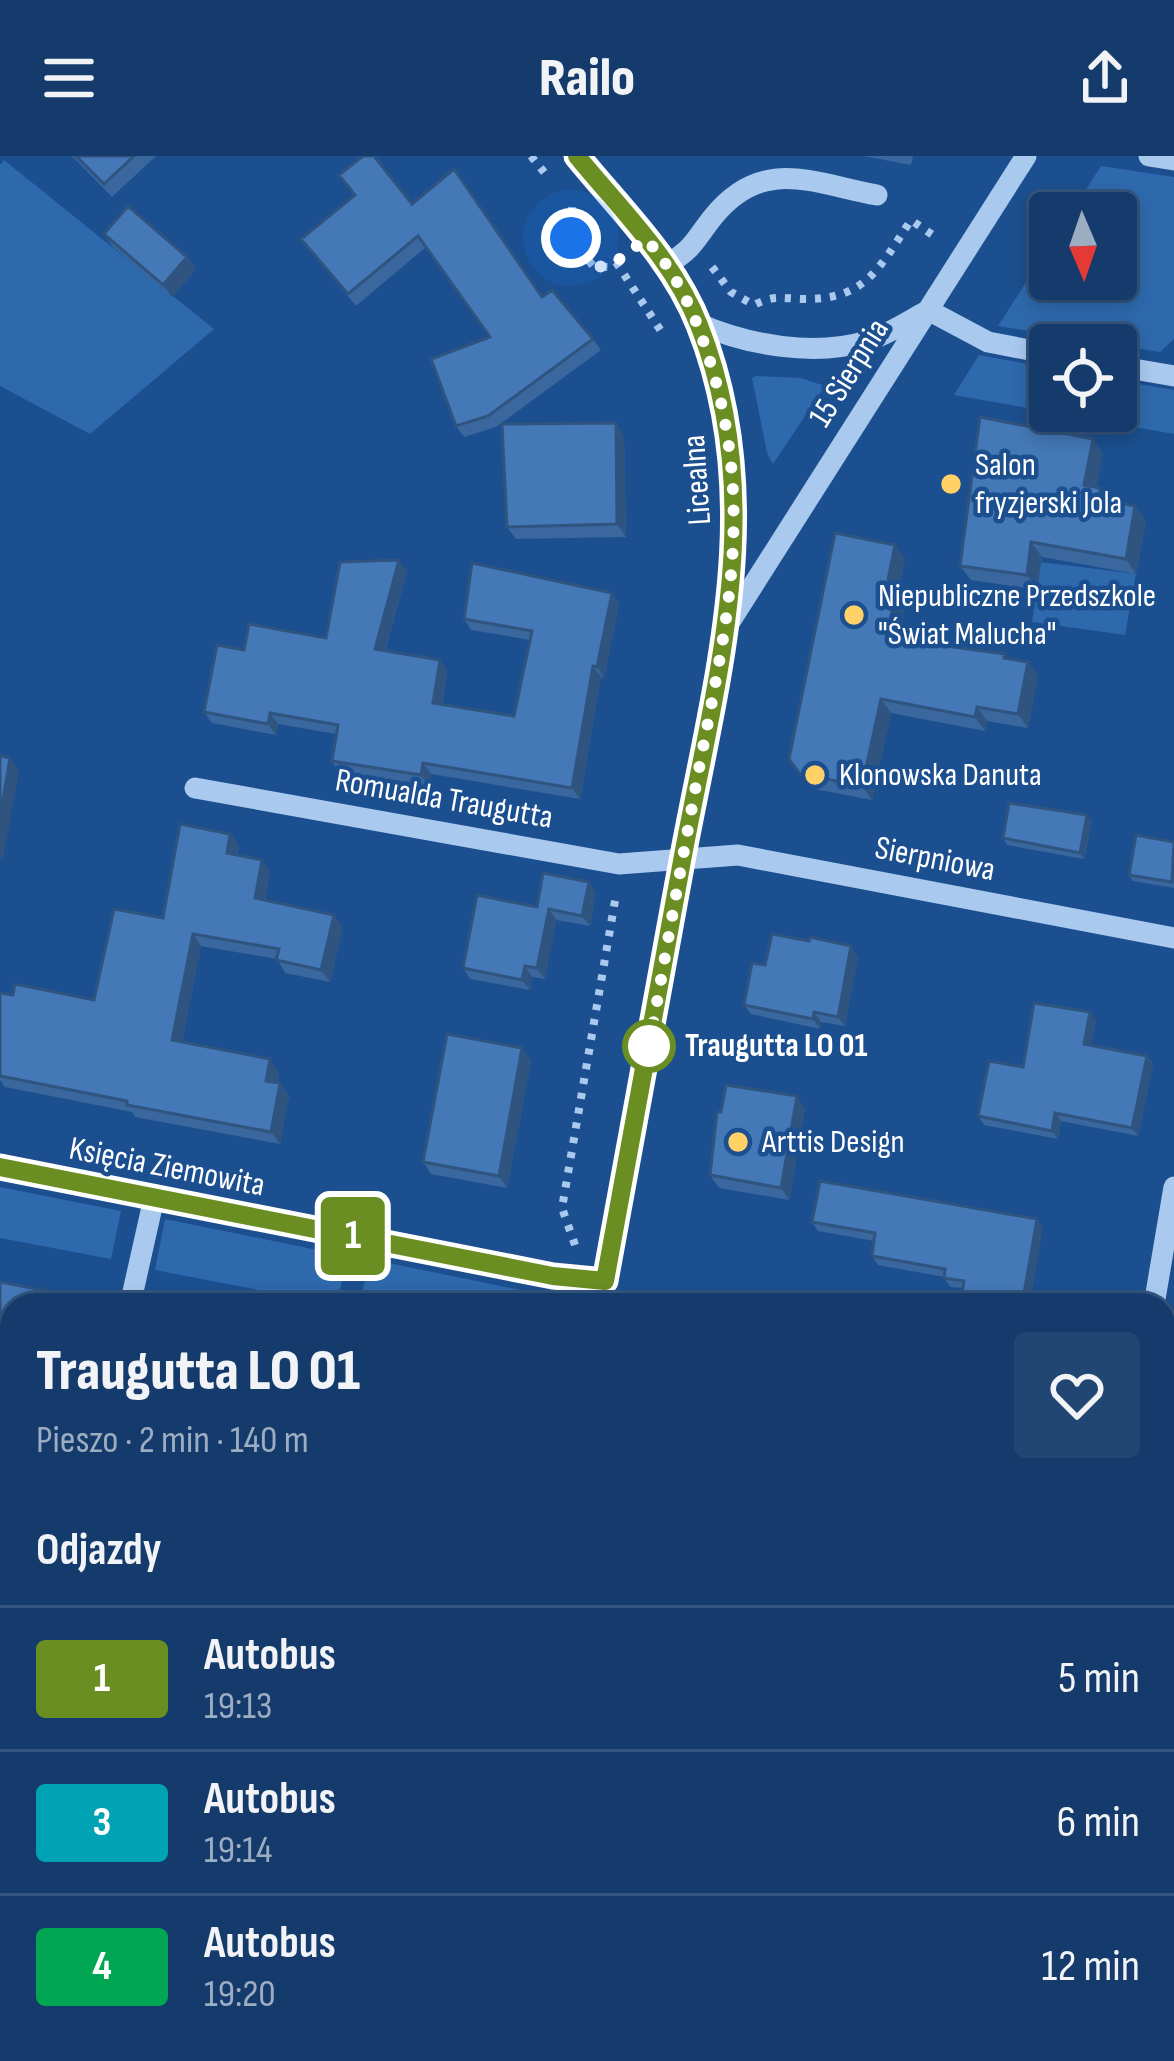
<!DOCTYPE html>
<html lang="pl">
<head>
<meta charset="utf-8">
<style>
  body { margin:0; font-family:"Sofia Sans Condensed",sans-serif; background:#214673; color:#f1f3f6; height:100vh; display:flex; flex-direction:column; font-size:45px; white-space:nowrap }
  * { box-sizing:border-box; margin:0 }
  p { font-size:39px; color:#9dadc1 }
  .icon { flex:none; width:66px; height:66px; fill:none; stroke:currentColor; stroke-width:2; stroke-linecap:round; stroke-linejoin:round }
  .map { position:relative; flex:1; overflow:hidden }
  .panel { position:absolute; left:0px; top:1137px; width:1176px; height:768px; display:flex; flex-direction:column; background:#143b6b; border-radius:36px 36px 0 0; box-shadow:0 6px 18px #0003,0 0 0 3px #33557e }
  .panel>* { flex:none }
  .badge { padding:0 24px; border-radius:9px; font-size:42px; line-height:78px }
  .needle { width:78px; rotate:178deg }
  .fabs { position:absolute; left:1029px; top:36px; display:grid; gap:24px }
  .fabs a { display:grid; place-items:center; width:108px; height:108px; border-radius:12px; background:#143b6b; box-shadow:0 6px 18px #0003,0 0 0 3px #33557e; font-size:60px }
  .you { position:absolute; width:60px; height:60px; margin:-30px; border:9px solid #fff; border-radius:50%; background:#1a73e8; box-shadow:0 0 0 18px #1a73e833 }
  .map>.badge { position:absolute; translate:-50% -50%; box-shadow:0 0 0 6px #fff }
  h2 { padding:0 36px; font-size:45px; line-height:108px }
  .round { display:grid; place-items:center; flex:none; width:126px; height:126px; border-radius:12px; background:#214673 }
  .overview { display:flex; align-items:center; justify-content:space-between; height:204px; padding:0 36px }
  h1 { font-size:57px; font-weight:800; line-height:90px }
  ul { padding:0; list-style:none }
  li { display:flex; align-items:center; gap:36px; height:144px; padding:0 36px; border-top:3px solid #33557e }
  li div { flex:1 }
  li b { display:block; font-size:45px }
  li em { font-style:normal }
  li .badge { min-width:132px; font-weight:700; text-align:center }
  header { display:flex; justify-content:space-between; align-items:center; height:156px; padding:0 36px; background:#143b6b; font-size:54px; font-weight:800 }
  .map>svg:first-child { display:block }
  .green { fill:#2e69ad }
  .lines { fill:none; stroke-linecap:round; stroke-linejoin:round }
  .path { stroke:#a9c9ee; stroke-width:8; stroke-dasharray:6 9; stroke-linecap:butt }
  .minor { stroke:#a9c9ee; stroke-width:21 }
  .wall { fill:#3a679d }
  .shaded-wall { fill:#305480 }
  .building { fill:#4478b7; stroke:#305480; stroke-width:3 }
  .line-casing { stroke:#fff; stroke-width:27 }
  .line { stroke:#6b8e23; stroke-width:18 }
  .walk { stroke:#fff; stroke-width:12; stroke-dasharray:0 21.6 }
  .poi-dot { fill:#ffd166; stroke:#1b4f8f; stroke-width:4.5 }
  .stop-dot { fill:#fff; stroke:#6b8e23; stroke-width:6 }
  .labels { text-anchor:middle; dominant-baseline:central; stroke-width:9; stroke-linejoin:round; paint-order:stroke }
  .street-label { font-size:33px; fill:#fff; stroke:#1b4f8f }
  .poi-label { font-size:33px; fill:#fff; stroke:#1b4f8f; text-anchor:start }
  .stop-label { font-size:33px; font-weight:bold; fill:#fff; stroke:#1b4f8f; text-anchor:start }
</style>
</head>
<body>
<header><svg class="icon" aria-label="menu" viewBox="0 0 24 24"><path d="M4 6h16M4 12h16M4 18h16"/></svg>Railo<svg class="icon" aria-label="share" viewBox="0 0 24 24"><path d="M12 15V3M7 8l5-5 5 5M5 13v7h14v-7"/></svg></header>
<div class="map">
<svg width="1174" height="1905" viewBox="0 0 1174 1905">
  <rect width="100%" height="100%" fill="#1b4f8f"/>
  <path class="green" d="M4 4 214 173 90 278 0 230V9Z
    M1101 10 1174 21V183L1160 196 998 170 1050 89V123H1116V57H1071Z
    M979 199 1050 212V255H1116V224L1174 234V278L954 239Z
    M756 220 801 222 825 230 773 308 767 297 752 222Z
    M1041 406 1136 418 1125 479 1032 466Z
    M0 1031 121 1055 111 1103 0 1082Z
    M165 1063 347 1100 337 1149 155 1114Z
    M369 1103 535 1137 537 1149H360Z
    M1174 1173V1848L1164 1843V1236Z"/>
  <g class="lines">
    <path class="path" d="M531 0 548 21
      M572 51 571 82 593 110 609 111 616 106
      M616 106 661 175
      M712 111 731 136 754 149C774 139 780 142 800 143 866 145 879 112 911 64L937 82
      M575 1089 562 1052 616 739
      M425 1905 426 1893"/>
    <path class="minor" d="M577 0C621 54 672 103 699 168 770 347 715 524 683 703 656 852 628 1000 600 1149
      M1149 0 1174 4
      M668 108C695 91 694 85 713 61 762 0 812 27 877 39
      M928 154 988 186 1050 198
      M699 168C748 189 814 201 867 185 888 179 908 165 927 155
      M1116 210 1174 220
      M731 464 1026 0
      M195 632 619 708 738 699 1174 782
      M0 1011 553 1120 605 1125
      M130 1149 154 1042
      M1154 1149 1174 1031
      M0 1847 12 1850
      M185 1893 234 1905
      M463 1905 465 1893"/>
  </g>
  <path class="wall" d="M72 0H156L112 41Z
    M863 0H913L911 9Z
    M412 48 542 141 593 183 601 194 496 271 464 281 456 270 490 181 426 91 356 150 301 83Z
    M104 78 187 101 196 113 172 141 112 90Z
    M624 280 626 381 516 383 507 371Z
    M1093 283 1103 298 1096 331 1100 332 1110 345 1135 350 1146 365 1136 418 1042 401 1037 434 971 424 960 410Z
    M895 389 905 403 899 429 906 440 899 484 1028 506 1038 520 1028 572 987 565 985 575 891 557 872 644 809 632 789 603Z
    M407 415 385 495 447 514 442 549 514 560 530 484 471 474 464 463 612 437 619 448 604 522 601 521 580 643 431 618 429 630 339 616 332 605 336 578 278 568 276 579 212 567 204 556 244 494 326 482Z
    M1087 659 1092 665 1084 703 1007 689 1003 682Z
    M230 678 239 690 237 699 270 716 265 744 343 771 330 826 285 817 277 803 201 790 182 886 279 916 277 927H280L289 940 280 988 135 961 132 956 5 931 0 924V837L94 844Z
    M1174 686V732L1133 725 1129 719Z
    M596 737 590 770 556 764 545 823 532 821 530 834 470 823 463 812 537 751Z
    M858 800 845 870 821 866 820 873 751 858 744 849 765 809Z
    M1096 864 1091 889 1147 900 1153 908 1138 980 1061 965 1058 983 984 969 978 960 1023 911Z
    M522 892 531 905 507 1032 431 1018 423 1006Z
    M805 952 789 1044 719 1032 710 1019Z
    M812 1066 1043 1072 963 1132 950 1131 944 1121 878 1109 872 1100 874 1085 818 1075Z
    M0 1126 12 1149V1465L0 1462Z
    M0 1688 12 1691V1779L0 1776Z
    M621 1893H719L715 1905H671Z"/>
  <path class="shaded-wall" d="M187 101 196 113 172 141 163 129Z
    M616 267 624 280 626 381 617 368Z
    M1093 283 1103 298 1094 344 1084 329Z
    M1135 350 1146 365 1136 418 1126 403Z
    M1031 386 1042 401 1037 434 1027 419Z
    M895 389 905 403 899 429 906 440 897 496 887 482 888 424Z
    M399 404 407 415 382 504 375 493Z
    M612 437 619 448 604 522 597 511Z
    M440 504 447 514 440 558 433 547Z
    M1028 506 1038 520 1028 572 1018 558Z
    M593 510 601 521 580 643 572 632Z
    M881 543 891 557 872 644 862 630Z
    M977 551 987 565 985 575 975 561Z
    M270 557 278 568 276 579 268 568Z
    M10 602 19 615 3 704 0 700V662Z
    M423 607 431 618 429 630 421 619Z
    M1087 659 1092 665 1084 703 1080 697Z
    M230 678 239 690 235 710 227 697Z
    M262 704 270 716 263 754 255 742Z
    M589 726 596 737 590 770 582 760Z
    M549 753 556 764 545 823 537 812Z
    M334 759 343 771 330 826 321 814Z
    M193 778 201 790 180 896 172 884Z
    M851 790 858 800 845 870 838 861Z
    M525 810 532 821 530 834 522 824Z
    M814 856 821 866 820 873 813 863Z
    M1090 856 1096 864 1090 896 1084 888Z
    M522 892 531 905 507 1032 499 1020Z
    M1147 900 1153 908 1138 980 1132 972Z
    M270 903 279 916 275 937 266 925Z
    M280 927 289 940 280 988 271 976Z
    M797 940 805 952 789 1044 781 1032Z
    M1055 957 1061 965 1058 983 1052 975Z
    M1037 1063 1043 1072 1030 1149H1022Z
    M47 1135 57 1149H44Z
    M6 1585 11 1591 0 1629V1607Z
    M709 1893H719L715 1905H706Z"/>
  <path class="building" d="M76 0H134L104 28Z
    M363 0H374L412 48 454 13 542 141 552 134 593 183 488 260 456 270 431 203 490 181 418 80 348 138 301 83 355 39 339 19Z
    M128 50 187 101 163 129 104 78Z
    M980 261 1093 283 1084 329 1100 332 1099 343 1135 350 1126 403 1031 386 1027 419 960 410Z
    M616 267 617 368 507 371 502 268Z
    M835 377 895 389 888 424 897 425 887 482 1005 498 1004 502 1028 506 1018 558 977 551 975 561 881 543 862 630 800 618 789 603Z
    M399 404 375 493 440 504 433 547 514 560 532 475 464 463 472 407 612 437 597 511 593 510 572 632 423 607 421 619 332 605 338 569 270 557 268 568 204 556 217 489 244 494 249 468 326 482 340 406Z
    M0 600 10 602 0 662Z
    M1009 647 1087 659 1080 697 1003 682Z
    M180 668 230 678 227 697 262 704 255 742 334 759 321 814 276 804 279 793 193 778 172 884 270 903 266 925 280 927 271 976 127 949V945L0 920V837L13 839 15 828 94 844 114 753 163 762Z
    M1136 679 1174 686 1172 726 1129 719Z
    M543 717 589 726 582 760 549 753 537 812 525 810 522 824 463 812 477 739 537 751Z
    M772 778 809 785 810 781 851 790 838 861 814 856 813 863 744 849 752 807 765 809Z
    M1034 847 1090 856 1084 888 1147 900 1132 972 1055 957 1052 975 978 960 989 905 1023 911Z
    M447 878 522 892 499 1020 423 1006Z
    M726 929 797 940 781 1032 710 1019 717 956H721Z
    M820 1025 1037 1063 1022 1149H960L964 1125 944 1122 945 1113 872 1100 875 1077 812 1066Z
    M0 1126 47 1135 44 1149H12L11 1450 0 1448Z
    M0 1584 6 1585 0 1607Z
    M0 1688 12 1691V1772L0 1769Z
    M654 1893H709L706 1905Z
    M725 1893H775L807 1900 806 1905H723Z
    M873 1893H937L988 1905H870Z"/>
  <g class="lines">
    <g class="line-casing">
      <path id="line" d="M0 1011 553 1120 605 1125C631 985 657 845 682 705 715 526 770 347 699 169 673 103 621 54 577 0"/>
    </g>
    <use href="#line" class="line"/>
    <path class="walk" d="M571 82 593 110 609 111 646 83C680 121 698 165 712 212 755 357 725 475 698 618 681 711 664 805 648 898L649 890"/>
  </g>
  <g class="poi-dot">
    <circle cx="951" cy="328" r="12"/>
    <circle cx="854" cy="459" r="12"/>
    <circle cx="815" cy="619" r="12"/>
    <circle cx="738" cy="986" r="12"/>
  </g>
  <circle class="stop-dot" cx="649" cy="890" r="24"/>
  <g class="labels">
    <g class="street-label">
      <text transform="translate(849 217) rotate(-58)">15 Sierpnia</text>
      <text transform="translate(697 324) rotate(-94)">Licealna</text>
      <text transform="translate(444 643) rotate(10)">Romualda Traugutta</text>
      <text transform="translate(935 703) rotate(11)">Sierpniowa</text>
      <text transform="translate(167 1011) rotate(11)">Księcia Ziemowita</text>
    </g>
    <g class="poi-label">
      <text x="975" y="309">Salon<tspan x="975" dy="38">fryzjerski Jola</tspan></text>
      <text x="878" y="440">Niepubliczne Przedszkole<tspan x="878" dy="38">"Świat Malucha"</tspan></text>
      <text x="839" y="619">Klonowska Danuta</text>
      <text x="762" y="986">Arttis Design</text>
    </g>
    <g class="stop-label">
      <text x="685" y="890">Traugutta LO 01</text>
    </g>
  </g>
</svg>
<div class="fabs">
<a><svg class="needle" viewBox="-14 -14 28 28"><path d="M0-13l5 13h-10z" fill="#e53935"/><path d="M0 13l5-13h-10z" fill="#9dadc1"/></svg></a>
<a><svg class="icon" aria-label="locate" viewBox="0 0 24 24"><circle cx="12" cy="12" r="6"/><path d="M12 2v4M12 18v4M2 12h4M18 12h4"/></svg></a>
</div>
<div class="you" style="left:571px;top:82px"></div>
<b class="badge" style="left:353px;top:1080px;background:#6b8e23;color:#fff">1</b>
<section class="panel">
<div class="overview"><div><h1>Traugutta LO 01</h1><p>Pieszo · 2 min · 140 m</p></div><a class="round"><svg class="icon" aria-label="heart" viewBox="0 0 24 24"><path d="M12 20l-8-8c-3-5 5-10 8-4 3-6 11-1 8 4z"/></svg></a></div>
<h2>Odjazdy</h2>
<ul>
<li><span class="badge" style="background:#6b8e23;color:#fff">1</span><div><b>Autobus</b><p>19:13</p></div><em>5 min</em></li>
<li><span class="badge" style="background:#00a3b4;color:#fff">3</span><div><b>Autobus</b><p>19:14</p></div><em>6 min</em></li>
<li><span class="badge" style="background:#00a651;color:#fff">4</span><div><b>Autobus</b><p>19:20</p></div><em>12 min</em></li>
</ul>
</section>
</div>
</body>
</html>
